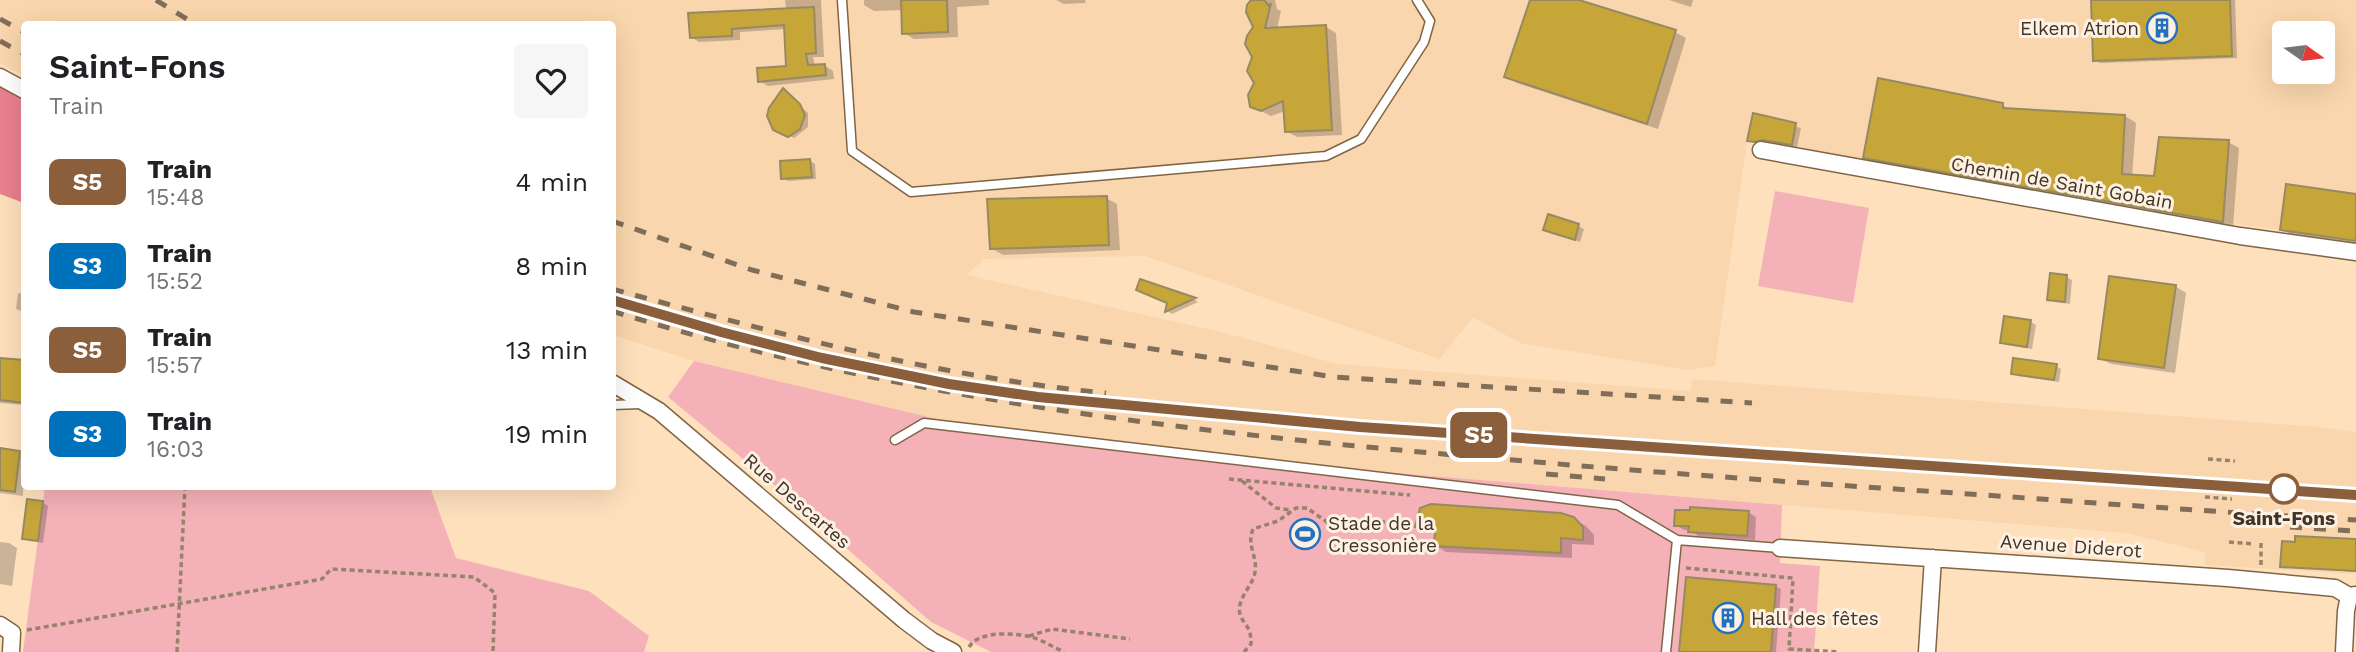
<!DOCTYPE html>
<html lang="fr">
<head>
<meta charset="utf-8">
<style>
  body { margin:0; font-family:"Work Sans",sans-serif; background:#f6f6f6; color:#202124; height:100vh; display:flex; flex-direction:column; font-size:26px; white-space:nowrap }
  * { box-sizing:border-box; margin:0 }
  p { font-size:23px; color:#757577 }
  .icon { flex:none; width:38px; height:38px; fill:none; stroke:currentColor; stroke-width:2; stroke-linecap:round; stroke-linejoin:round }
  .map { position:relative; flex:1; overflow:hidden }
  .sheet { position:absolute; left:21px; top:21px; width:595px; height:469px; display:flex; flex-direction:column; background:#fff; border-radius:7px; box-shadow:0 7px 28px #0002 }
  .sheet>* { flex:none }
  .badge { padding:0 14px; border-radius:10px; font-size:24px; line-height:46px }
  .needle { width:46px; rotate:104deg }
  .tools { position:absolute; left:2272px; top:21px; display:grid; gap:14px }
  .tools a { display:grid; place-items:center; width:63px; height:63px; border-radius:7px; background:#fff; box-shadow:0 7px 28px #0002; font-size:35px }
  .map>.badge { position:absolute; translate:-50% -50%; box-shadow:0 0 0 4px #fff }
  .round { display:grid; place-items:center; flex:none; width:74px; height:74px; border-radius:7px; background:#f6f6f6 }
  .headline { display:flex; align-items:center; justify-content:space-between; height:119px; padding:0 28px }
  h1 { font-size:33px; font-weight:600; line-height:52px }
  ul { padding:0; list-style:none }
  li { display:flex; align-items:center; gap:21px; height:84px; padding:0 28px }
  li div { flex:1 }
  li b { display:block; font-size:26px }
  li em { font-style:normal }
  li .badge { min-width:77px; font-weight:700; text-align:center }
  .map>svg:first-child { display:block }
  .built { fill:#f9d6ad; fill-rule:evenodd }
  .green { fill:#f5b1b8 }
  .forest { fill:#e9808e }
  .shadow { fill:#0003 }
  .building { fill:#c6a639; stroke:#978a63; stroke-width:2 }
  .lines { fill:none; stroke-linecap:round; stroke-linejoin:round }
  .lane-casing { stroke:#7f6545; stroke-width:11 }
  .street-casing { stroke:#7f6545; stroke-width:19 }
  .path { stroke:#97836b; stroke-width:3.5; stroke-dasharray:5 3.5; stroke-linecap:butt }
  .lane { stroke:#fff; stroke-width:8 }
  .street { stroke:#fff; stroke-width:16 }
  .rail { stroke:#806e59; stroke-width:5; stroke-dasharray:12 12; stroke-linecap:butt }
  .line-casing { stroke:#fff; stroke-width:16 }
  .line { stroke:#8b5e3c; stroke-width:10 }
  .stop-dot { fill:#fff; stroke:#8b5e3c; stroke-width:3.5 }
  .labels { text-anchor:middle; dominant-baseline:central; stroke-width:6; stroke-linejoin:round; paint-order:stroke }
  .poi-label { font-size:19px; fill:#403426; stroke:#fdf1e3; text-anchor:start }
  .street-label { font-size:19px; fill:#403426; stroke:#fdf1e3 }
  .stop-label { font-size:19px; font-weight:bold; fill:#403426; stroke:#fdf1e3 }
</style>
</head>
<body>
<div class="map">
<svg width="2356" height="652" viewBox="0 0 2356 652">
  <rect width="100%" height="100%" fill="#fee0bd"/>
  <path class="built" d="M0 0H2356V241L2168 214 1747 141 1715 366 1688 370 1520 343 1473 317 1440 359 1145 256 984 259 967 275 1225 333 1337 364 1691 391 1692 379 2319 427 2356 432V574L2205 565V552L2125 533 1264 462 945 421 694 361 613 335 612 24H24V76L0 63ZM2284 33H2322V72H2284Z"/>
  <path class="green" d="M1775 191 1869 208 1853 303 1758 286Z
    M694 361 945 421 1264 462 1782 505 1780 563 1820 566 1814 652H991L931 622 765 477 668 397Z
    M45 486 430 487 456 558 589 591 649 636 644 652H23Z"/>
  <path class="forest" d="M0 86 24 99V203L0 194Z"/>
  <path class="shadow" d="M785 0H821L824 57H813L815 66H825L833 71 834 79 768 86 760 81 788 68 786 29 740 32V40L699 42 691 37 786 10Z
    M864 0H989V5L957 7 958 37 914 39 904 33 903 10 874 11 864 5Z
    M1056 0H1085L1086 3 1064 4Z
    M1251 0H1275L1277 9 1281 11 1277 29 1326 27 1336 33 1342 135 1297 137 1286 131 1285 111 1271 116 1253 107 1256 83 1254 57 1255 27 1248 12Z
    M1532 0H1574L1675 32 1686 38 1658 129 1517 83 1506 76Z
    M1669 0H1693L1691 7Z
    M2093 0H2235L2237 58 2100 63 2095 60Z
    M784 91 808 113V127L794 138 774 129 770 122 769 114Z
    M2002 105 2011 110 2125 116 2136 123 2132 177 2155 178 2228 142 2239 148 2233 227 1876 163 1865 157Z
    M1754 115 1801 128 1797 147 1769 142 1761 144 1749 140Z
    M810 161 815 164 816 179 788 181 782 178Z
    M2356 196V245L2293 236 2282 229Z
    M1106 198 1117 204 1120 250 1003 255 991 248Z
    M1578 226 1584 229 1580 242 1550 232Z
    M2066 277 2072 280 2070 304 2055 302 2049 299Z
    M1142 282 1195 300 1198 302 1172 314 1167 311 1169 303Z
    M2175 286 2186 293 2175 373 2111 364 2099 358Z
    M18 293 24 294V312L16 309Z
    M2031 322 2036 325 2032 349 2007 345 2002 342Z
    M0 359 24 362V405L0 403Z
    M2056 366 2061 369 2059 382 2018 376 2013 373Z
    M0 450 19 453 24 455 23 496 0 493Z
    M42 502 48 506 43 543 29 541 24 538Z
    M1748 512 1756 517 1755 540 1698 536 1690 530H1684L1676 525Z
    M1574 519 1586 526 1594 535V545L1572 544V558L1446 552 1435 545 1437 533 1428 532 1417 526Z
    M2356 541V572L2282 566Z
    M0 542 9 543 17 548 12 586 0 584Z
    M1775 586 1781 589 1776 652H1681Z"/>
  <path class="building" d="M901 0H947L948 32 902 34Z
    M1251 0H1264L1269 6 1271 3 1265 28 1326 25 1332 130 1285 132 1283 101 1261 111 1250 107 1248 95 1254 83 1247 71 1252 57 1245 44 1247 36 1253 27 1246 12 1247 5Z
    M1530 0H1579L1676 30 1647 124 1504 77Z
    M2091 0H2230L2232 56 2093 61Z
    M814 7 816 53 806 54 808 65 825 64 826 75 758 82 757 68 786 66 784 25 732 29V36L690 38 688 13Z
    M1878 78 2003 103V108L2125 115 2122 174 2154 176 2159 137 2229 140 2223 222 1863 158Z
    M783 88 800 104 805 115 800 129 788 137 773 130 767 116 769 108Z
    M1753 113 1796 123 1792 145 1763 140 1754 142 1747 141Z
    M810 159 812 177 781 179 780 161Z
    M2286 184 2356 194V241L2280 230Z
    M1107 196 1109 245 990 249 987 199Z
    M1548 214 1579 224 1575 240 1543 230Z
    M2050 273 2067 275 2065 302 2047 300Z
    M2109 276 2176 285 2164 368 2098 359Z
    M1140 279 1196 298 1165 312 1167 303 1136 290Z
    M2004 316 2031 320 2027 347 2000 343Z
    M0 358 24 360V403L0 400Z
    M2013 358 2057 364 2054 380 2011 374Z
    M0 448 20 451 15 492 0 490Z
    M27 499 43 501 38 541 22 539Z
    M1431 504 1561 513 1574 517 1583 527V540L1561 538V553L1433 546 1436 528 1415 527 1420 508Z
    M1690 507 1749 511 1747 536 1688 532 1689 526H1674L1675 510H1690Z
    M2295 536 2356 539V571L2280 567 2282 541 2295 542Z
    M1686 577 1776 585 1771 652H1679Z"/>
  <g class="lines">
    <g class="lane-casing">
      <path id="lane" d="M842 0 852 151 911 192 1326 156 1361 139 1424 42 1430 21 1417 0
        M612 405 641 404
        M895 440 924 423 1618 505 1677 540 1780 548
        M1666 652 1677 540"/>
    </g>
    <g class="street-casing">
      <path id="street" d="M0 77 24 90
        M1761 150 2240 236 2356 252
        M612 383 659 411 904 620 932 641 953 652
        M1780 548 2228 578 2335 588 2349 596 2356 595
        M0 625 12 633 11 652
        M1927 652 1933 558
        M2344 652 2346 611 2349 596"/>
    </g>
    <path class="path" d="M2208 459 2235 461
      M1229 479 1410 495
      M1242 481 1276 508 1291 510
      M2205 497 2232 499
      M2229 542 2254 544
      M2261 565V540
      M1686 568 1793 578 1789 649 1839 652
      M27 630 322 579 331 569 474 577 495 593 493 652
      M1029 636 1052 629 1130 639
      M969 647C979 631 1010 633 1027 636 1039 638 1053 647 1064 652
      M177 652 185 486
      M1244 652 1251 644C1251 624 1244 627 1240 614 1236 599 1253 586 1255 572 1258 557 1246 545 1253 529L1278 521 1296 508H1307L1327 522 1341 525 1367 521 1385 522"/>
    <use href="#lane" class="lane"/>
    <use href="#street" class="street"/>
    <path class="rail" d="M156 0 195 24
      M0 19 24 32
      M0 41 24 54
      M612 221 752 270 914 312 1334 377 1752 403
      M612 289C775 333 938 377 1106 393
      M612 311C912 404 1224 436 1536 462 1685 475 1835 485 1985 495 2109 504 2232 513 2356 520
      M1033 396 1360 427 2356 495
      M1546 474 1605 479
      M2290 527 2356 531"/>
  </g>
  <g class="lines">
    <g class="line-casing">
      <path id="line" d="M612 300 721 332 822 358 949 384 1038 397 1360 427 2356 495"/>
    </g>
    <use href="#line" class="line"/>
  </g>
  <defs>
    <g id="building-ring" transform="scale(1.575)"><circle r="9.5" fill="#fdf1e3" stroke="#2271c0" stroke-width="1.5"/><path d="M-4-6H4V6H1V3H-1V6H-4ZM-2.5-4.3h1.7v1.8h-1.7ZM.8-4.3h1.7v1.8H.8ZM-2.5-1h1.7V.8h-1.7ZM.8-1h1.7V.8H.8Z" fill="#2271c0"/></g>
    <g id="stadium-ring" transform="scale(1.575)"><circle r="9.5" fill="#fdf1e3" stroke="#2271c0" stroke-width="1.5"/><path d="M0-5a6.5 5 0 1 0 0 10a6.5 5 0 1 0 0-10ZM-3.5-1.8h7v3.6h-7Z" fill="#2271c0"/></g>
  </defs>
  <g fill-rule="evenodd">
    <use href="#building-ring" x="2162" y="28"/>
    <use href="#stadium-ring" x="1305" y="534"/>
    <use href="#building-ring" x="1728" y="618"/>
  </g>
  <circle class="stop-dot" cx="2284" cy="489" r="14"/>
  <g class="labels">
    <g class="poi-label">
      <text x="2139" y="28" text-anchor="end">Elkem Atrion</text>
      <text x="1328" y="523">Stade de la<tspan x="1328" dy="22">Cressonière</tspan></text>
      <text x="1751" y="618">Hall des fêtes</text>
    </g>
    <g class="street-label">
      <text transform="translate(2062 183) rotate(10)">Chemin de Saint Gobain</text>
      <text transform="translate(797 501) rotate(41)">Rue Descartes</text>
      <text transform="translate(2071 546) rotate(4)">Avenue Diderot</text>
    </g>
    <g class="stop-label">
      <text x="2284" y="518">Saint-Fons</text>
    </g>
  </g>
</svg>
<div class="tools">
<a><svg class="needle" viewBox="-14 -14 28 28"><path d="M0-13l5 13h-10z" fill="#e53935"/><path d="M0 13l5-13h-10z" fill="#757577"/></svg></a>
</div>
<b class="badge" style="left:1479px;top:435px;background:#8b5e3c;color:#fff">S5</b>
<section class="sheet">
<div class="headline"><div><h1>Saint-Fons</h1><p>Train</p></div><a class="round"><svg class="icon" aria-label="heart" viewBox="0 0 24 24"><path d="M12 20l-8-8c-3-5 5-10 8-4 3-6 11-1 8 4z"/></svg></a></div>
<ul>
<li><span class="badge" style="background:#8b5e3c;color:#fff">S5</span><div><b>Train</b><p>15:48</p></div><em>4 min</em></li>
<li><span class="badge" style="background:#0072bc;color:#fff">S3</span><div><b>Train</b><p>15:52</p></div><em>8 min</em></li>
<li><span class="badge" style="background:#8b5e3c;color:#fff">S5</span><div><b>Train</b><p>15:57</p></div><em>13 min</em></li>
<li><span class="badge" style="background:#0072bc;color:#fff">S3</span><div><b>Train</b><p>16:03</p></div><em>19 min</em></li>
</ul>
</section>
</div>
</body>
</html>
